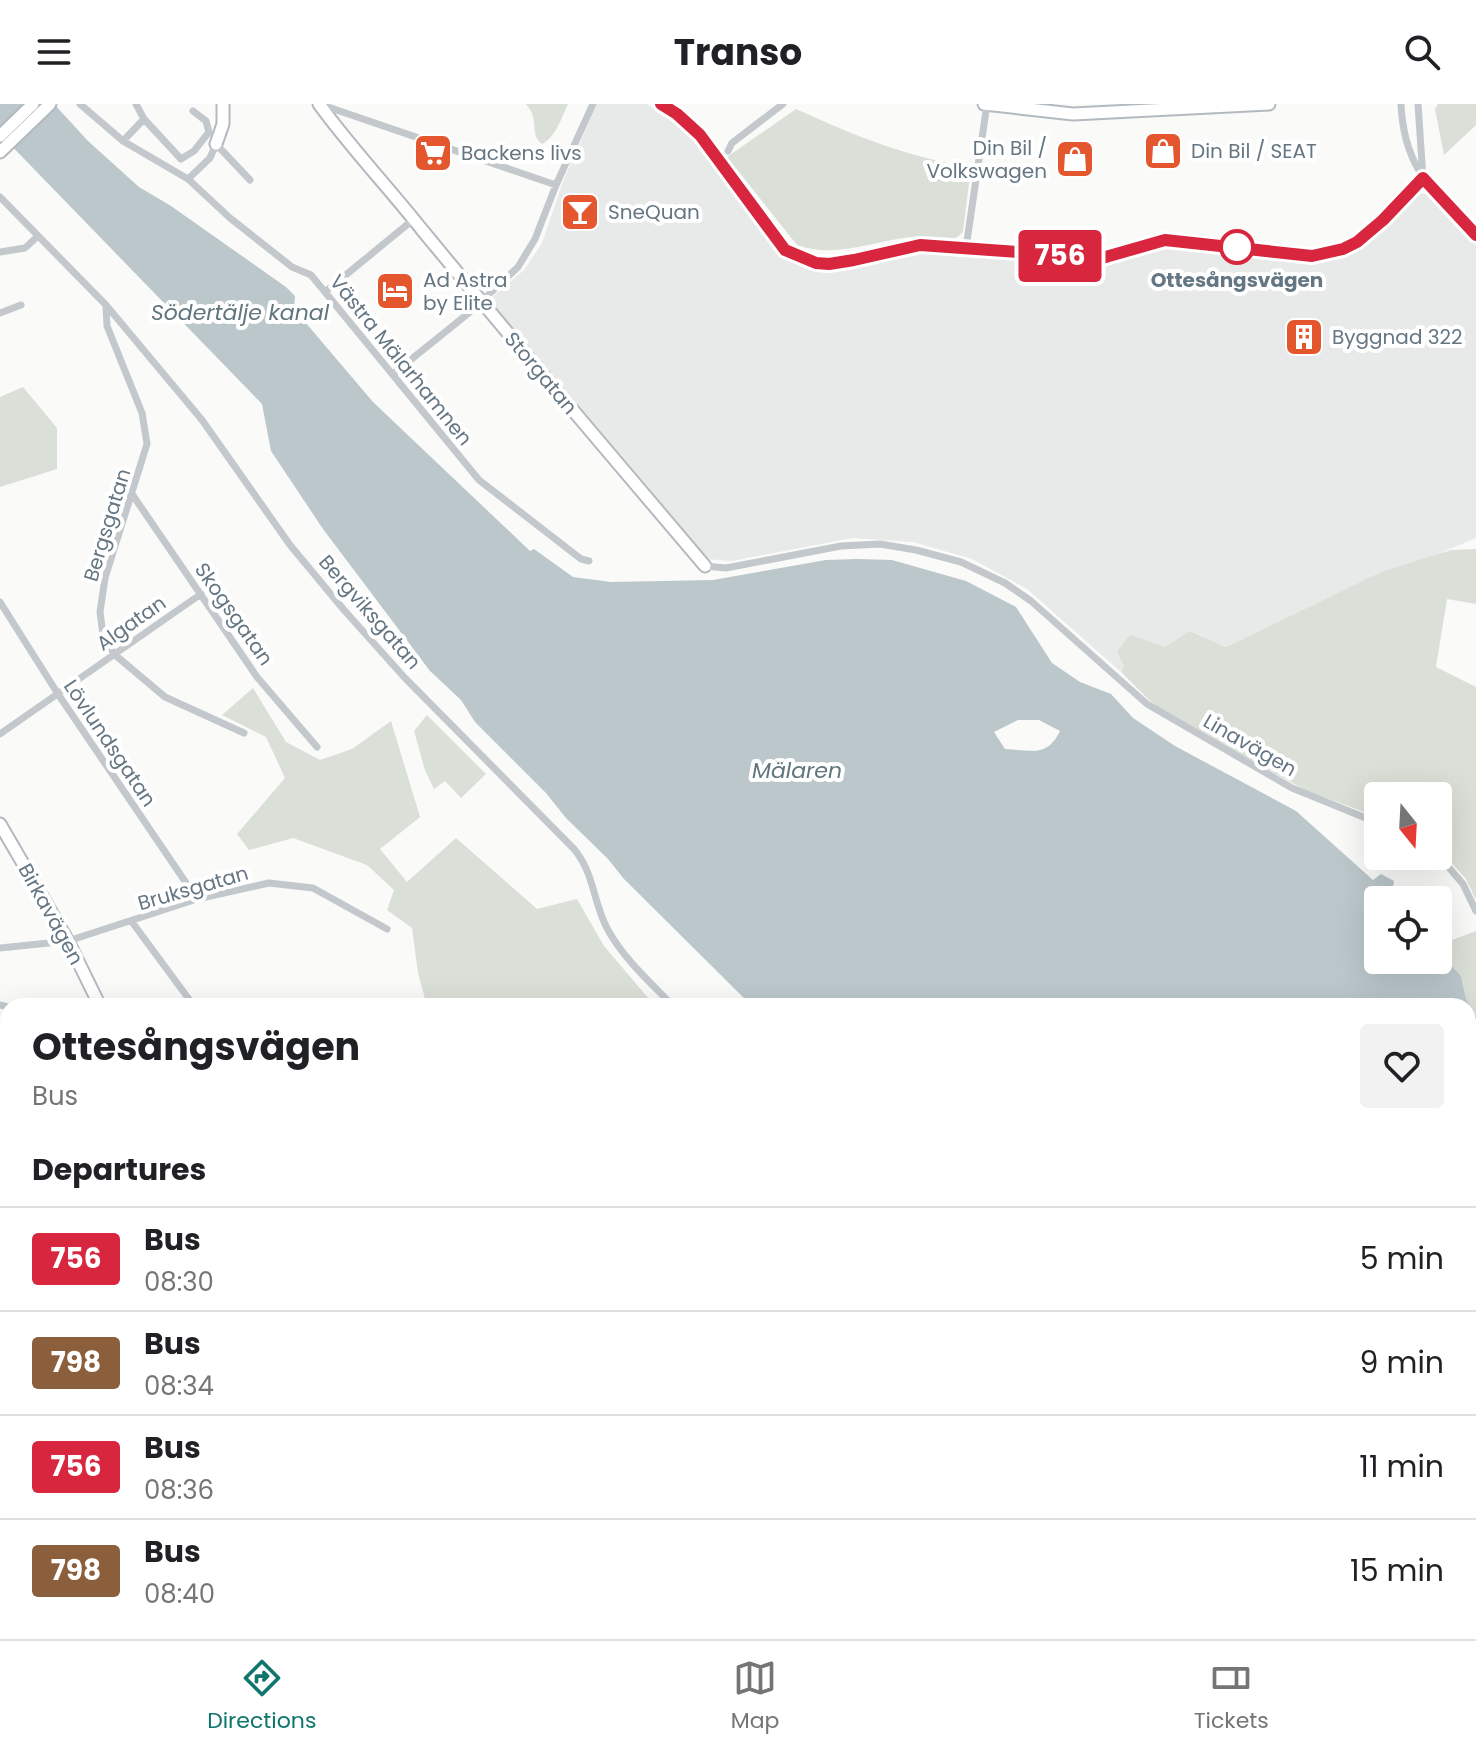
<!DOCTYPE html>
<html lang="en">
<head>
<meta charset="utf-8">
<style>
  body { margin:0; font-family:Poppins,sans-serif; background:#f2f2f2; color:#202124; height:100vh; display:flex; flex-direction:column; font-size:30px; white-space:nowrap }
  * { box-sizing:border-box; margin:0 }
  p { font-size:26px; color:#757577 }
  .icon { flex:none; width:44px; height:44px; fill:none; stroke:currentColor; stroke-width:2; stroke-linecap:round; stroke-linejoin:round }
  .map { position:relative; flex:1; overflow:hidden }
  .side { position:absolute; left:0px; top:894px; width:1476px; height:642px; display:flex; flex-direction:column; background:#fff; border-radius:24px 24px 0 0; box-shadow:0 8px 32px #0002 }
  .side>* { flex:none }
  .badge { padding:0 16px; border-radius:6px; font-size:28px; line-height:52px }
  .needle { width:52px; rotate:162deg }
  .fabs { position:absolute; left:1364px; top:678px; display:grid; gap:16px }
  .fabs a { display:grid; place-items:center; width:88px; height:88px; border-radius:8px; background:#fff; box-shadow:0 8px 32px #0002; font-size:40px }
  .map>.badge { position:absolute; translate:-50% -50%; box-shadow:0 0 0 4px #fff }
  h2 { padding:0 32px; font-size:30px; line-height:72px }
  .round { display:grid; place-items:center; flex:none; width:84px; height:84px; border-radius:8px; background:#f2f2f2 }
  .headline { display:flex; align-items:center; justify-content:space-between; height:136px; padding:0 32px }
  h1 { font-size:38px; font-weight:700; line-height:60px }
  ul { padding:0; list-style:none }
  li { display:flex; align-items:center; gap:24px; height:104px; padding:0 32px; border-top:2px solid #e0e0e0 }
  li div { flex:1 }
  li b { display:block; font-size:30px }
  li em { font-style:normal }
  li .badge { min-width:88px; font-weight:700; text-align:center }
  header { display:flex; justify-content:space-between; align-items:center; height:104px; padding:0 32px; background:#fff; font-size:36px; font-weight:700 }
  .tabs { display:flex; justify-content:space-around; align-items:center; height:112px; border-top:2px solid #e0e0e0; background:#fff; font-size:22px; color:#757577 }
  .tabs a { display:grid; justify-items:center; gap:4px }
  .tabs .active { color:#0f766e }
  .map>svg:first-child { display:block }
  .built { fill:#e8e9e9 }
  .green { fill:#dadfd7 }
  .water { fill:#bbc7cb; fill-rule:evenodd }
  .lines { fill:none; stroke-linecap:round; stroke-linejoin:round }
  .secondary-casing { stroke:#b3babf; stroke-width:15 }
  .street { stroke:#c3c8cc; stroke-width:7 }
  .secondary { stroke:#fff; stroke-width:11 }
  .line-casing { stroke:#fff; stroke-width:18 }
  .line { stroke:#d7263d; stroke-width:12 }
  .stop-dot { fill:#fff; stroke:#d7263d; stroke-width:4 }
  .labels { text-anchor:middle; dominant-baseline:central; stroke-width:8; stroke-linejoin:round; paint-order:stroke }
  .poi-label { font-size:20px; fill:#657683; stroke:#fff; text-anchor:start }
  .stop-label { font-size:20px; font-weight:bold; fill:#657683; stroke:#fff }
  .street-label { font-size:20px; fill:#657683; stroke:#fff }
  .water-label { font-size:22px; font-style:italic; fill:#60757c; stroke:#fff }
</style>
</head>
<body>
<header><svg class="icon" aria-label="menu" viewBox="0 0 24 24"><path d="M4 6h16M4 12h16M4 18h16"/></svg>Transo<svg class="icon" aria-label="search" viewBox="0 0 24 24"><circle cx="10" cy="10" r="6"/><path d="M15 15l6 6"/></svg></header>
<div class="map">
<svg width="1476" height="1535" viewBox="0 0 1476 1535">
  <rect width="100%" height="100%" fill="#fafaf8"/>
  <path class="built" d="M597 0H647L673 16 694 36 780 152 814 167 829 168 856 164 921 150 1098 161 1163 142 1320 157 1355 148 1376 132 1415 91 1426 89 1476 141V434L1421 457 1379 469 1226 543 1191 527 1165 543 1124 562 1121 568 1027 485 972 455 913 438 852 434 732 457 706 455 489 196 524 166 542 139 562 80Z"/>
  <path class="green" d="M526 0H568C561 14 557 32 542 40 528 29 541 17 526 0Z
    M1438 0H1476V21L1444 51 1435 5Z
    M796 5C853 31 909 54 971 63L963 128 956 134C942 134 926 131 911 133 872 137 836 155 797 141L727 53Z
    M23 283 57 324V365L0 383V293Z
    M1476 445V500L1447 495 1436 563 1476 583V796L1466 775 1438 744V692H1378V713L1307 687 1176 615 1151 598 1121 568 1124 562 1117 547 1130 531 1165 543 1190 527 1226 543 1381 468 1451 446Z
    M253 584 286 638 320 656 352 645 391 617 420 713 380 745 407 778 456 734 537 805 577 795 604 842 655 902H427L418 869 412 824 387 806 394 786 367 761 293 734 249 746 237 730 285 674 266 633 222 611Z
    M427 611 486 670 461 694 445 677 434 685 425 666 414 627Z
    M1476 827V912L1466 895 1461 872 1439 848V841Z
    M8 1067V1246L0 1257V1080Z
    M1468 1480 1476 1484V1535H1224L1225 1528H1325L1331 1532 1343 1528H1468Z"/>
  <path class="water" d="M0 0H54L88 37 139 83 171 102 286 183 295 192 294 205 373 298 530 447 534 445 573 473 611 478 713 476 826 456 857 455 892 456 966 477 1016 503 1052 559 1080 578 1111 590 1133 614 1175 642 1296 707 1373 776 1381 770 1394 777 1393 784 1409 796H1378V856H1438V820L1444 838 1439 841V848L1461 872 1466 895 1476 912V1450L1468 1456V902H752L624 775 608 755 566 714 546 689 475 618 461 596 430 567 323 425 271 347 262 300 0 30ZM1018 616H1039L1060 627C1047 654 1031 646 1005 645L994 628Z"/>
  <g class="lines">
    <g class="secondary-casing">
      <path id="secondary" d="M319 0C351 44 389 84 423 127 516 240 611 351 705 462
        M984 0 1073 10 1269 0
        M0 32 33 0
        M216 40 223 20V0
        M0 48 50 0
        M0 720 68 837 100 902
        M468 1528V1535"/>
    </g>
    <path class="street" d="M80 0 123 37 188 75 230 114 292 163 311 171 479 376 581 455 589 457
      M662 0C717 35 743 98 785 146L806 156 829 160 920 141 1095 154C1121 154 1145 136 1172 136 1225 137 1312 167 1357 138 1382 122 1402 95 1423 74L1418 0
      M1401 0C1404 66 1433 86 1476 131
      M322 1 556 81
      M144 15 181 55 194 47 209 28 206 17 193 7
      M123 37 144 15 136 0
      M728 47 732 39 783 0
      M188 75 210 54 216 40 250 76
      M0 93 106 201 202 316 290 441 344 506 404 573 574 745C595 770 593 800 608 826 624 855 650 878 673 902
      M966 144 987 0
      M0 148 25 144 37 133
      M325 188 414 115
      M106 203 107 222 142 309 147 340 105 474 100 508 103 531 114 550 165 593 244 629
      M0 209 21 201
      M393 270 470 208 518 163 535 135 556 81 593 0
      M132 390 257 573 317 643
      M705 462 726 464 841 442 880 440 916 446 961 458 1005 479 1031 497 1147 600 1292 684 1378 719
      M0 498 58 590 197 795
      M0 630 201 490
      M1438 751 1463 780 1476 807
      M132 818 194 902
      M0 844 68 837 197 795 269 779 313 784 387 825
      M0 901 8 903
      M0 1315 8 1307
      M0 1453 8 1451
      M353 1528 362 1535
      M948 1528 954 1535
      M1105 1528 1116 1535
      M26 1533 36 1528
      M901 1535 909 1528
      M1011 1535 1018 1528
      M1049 1535 1050 1528"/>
    <use href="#secondary" class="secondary"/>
  </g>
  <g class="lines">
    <g class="line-casing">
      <path id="line" d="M661 0 677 10 700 31 785 146 816 159 829 160 854 156 920 141 1102 154 1165 136 1312 152 1343 145 1357 138 1383 116 1423 74 1476 131"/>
    </g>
    <use href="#line" class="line"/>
  </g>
  <defs>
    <g id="shop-square" transform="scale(2)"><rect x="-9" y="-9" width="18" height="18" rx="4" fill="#e4572e" stroke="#fff"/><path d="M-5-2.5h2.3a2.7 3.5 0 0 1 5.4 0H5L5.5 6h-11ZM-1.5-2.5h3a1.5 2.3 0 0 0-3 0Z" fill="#fff"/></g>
    <g id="supermarket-square" transform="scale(2)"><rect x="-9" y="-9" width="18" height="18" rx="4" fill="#e4572e" stroke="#fff"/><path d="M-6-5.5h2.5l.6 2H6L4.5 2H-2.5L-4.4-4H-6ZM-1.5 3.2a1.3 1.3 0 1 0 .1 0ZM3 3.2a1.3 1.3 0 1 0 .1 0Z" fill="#fff"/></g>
    <g id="bar-square" transform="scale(2)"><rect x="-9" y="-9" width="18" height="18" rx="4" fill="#e4572e" stroke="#fff"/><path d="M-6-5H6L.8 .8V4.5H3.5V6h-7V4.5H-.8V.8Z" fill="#fff"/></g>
    <g id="hotel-square" transform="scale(2)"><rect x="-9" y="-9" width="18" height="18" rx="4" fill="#e4572e" stroke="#fff"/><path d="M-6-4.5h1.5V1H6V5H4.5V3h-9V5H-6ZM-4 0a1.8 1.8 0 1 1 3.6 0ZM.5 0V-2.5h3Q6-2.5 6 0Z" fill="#fff"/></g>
    <g id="building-square" transform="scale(2)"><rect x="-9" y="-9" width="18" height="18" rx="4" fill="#e4572e" stroke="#fff"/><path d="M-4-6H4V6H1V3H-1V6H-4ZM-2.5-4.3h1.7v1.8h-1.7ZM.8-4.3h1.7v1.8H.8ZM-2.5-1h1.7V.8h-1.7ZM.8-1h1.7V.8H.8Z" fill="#fff"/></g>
  </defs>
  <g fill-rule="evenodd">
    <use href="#shop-square" x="1163" y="47"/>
    <use href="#supermarket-square" x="433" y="49"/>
    <use href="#shop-square" x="1075" y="55"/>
    <use href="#bar-square" x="580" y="108"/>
    <use href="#hotel-square" x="395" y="187"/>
    <use href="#building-square" x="1304" y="233"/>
  </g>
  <circle class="stop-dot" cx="1237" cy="143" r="16"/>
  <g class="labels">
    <g class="poi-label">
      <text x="1047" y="44" text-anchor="end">Din Bil /<tspan x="1047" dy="23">Volkswagen</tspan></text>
      <text x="1191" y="47">Din Bil / SEAT</text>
      <text x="461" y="49">Backens livs</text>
      <text x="608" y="108">SneQuan</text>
      <text x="423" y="176">Ad Astra<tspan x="423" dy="23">by Elite</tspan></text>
      <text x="1332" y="233">Byggnad 322</text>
    </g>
    <g class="stop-label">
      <text x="1237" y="176">Ottesångsvägen</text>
    </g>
    <g class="street-label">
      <text transform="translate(401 256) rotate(51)">Västra Mälarhamnen</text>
      <text transform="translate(541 269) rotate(50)">Storgatan</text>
      <text transform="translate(107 421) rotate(-73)">Bergsgatan</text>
      <text transform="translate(370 508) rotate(49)">Bergviksgatan</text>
      <text transform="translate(234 510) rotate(55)">Skogsgatan</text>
      <text transform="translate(131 519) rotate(-35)">Algatan</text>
      <text transform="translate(110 639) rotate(56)">Lövlundsgatan</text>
      <text transform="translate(1250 641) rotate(30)">Linavägen</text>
      <text transform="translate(193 784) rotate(-16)">Bruksgatan</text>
      <text transform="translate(51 810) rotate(61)">Birkavägen</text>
    </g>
    <g class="water-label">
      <text x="240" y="208">Södertälje kanal</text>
      <text x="797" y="666">Mälaren</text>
    </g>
  </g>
</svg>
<div class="fabs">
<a><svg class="needle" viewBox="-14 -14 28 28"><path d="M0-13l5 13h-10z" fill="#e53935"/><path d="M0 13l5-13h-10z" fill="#757577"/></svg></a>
<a><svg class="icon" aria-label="locate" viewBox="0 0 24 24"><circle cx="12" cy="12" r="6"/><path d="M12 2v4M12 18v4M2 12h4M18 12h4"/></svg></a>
</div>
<b class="badge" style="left:1060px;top:152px;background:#d7263d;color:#fff">756</b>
<section class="side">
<div class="headline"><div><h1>Ottesångsvägen</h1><p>Bus</p></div><a class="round"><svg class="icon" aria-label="heart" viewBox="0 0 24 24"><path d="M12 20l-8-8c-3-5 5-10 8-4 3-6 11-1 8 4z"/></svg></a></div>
<h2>Departures</h2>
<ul>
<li><span class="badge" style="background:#d7263d;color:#fff">756</span><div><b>Bus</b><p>08:30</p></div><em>5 min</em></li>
<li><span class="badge" style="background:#8b5e3c;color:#fff">798</span><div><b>Bus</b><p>08:34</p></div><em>9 min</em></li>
<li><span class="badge" style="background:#d7263d;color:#fff">756</span><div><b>Bus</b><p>08:36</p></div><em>11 min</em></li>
<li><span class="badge" style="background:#8b5e3c;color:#fff">798</span><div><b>Bus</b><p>08:40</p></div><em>15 min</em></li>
</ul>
</section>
</div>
<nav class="tabs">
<a class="active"><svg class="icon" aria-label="directions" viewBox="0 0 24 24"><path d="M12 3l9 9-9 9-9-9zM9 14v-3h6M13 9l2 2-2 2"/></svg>Directions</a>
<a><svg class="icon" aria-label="map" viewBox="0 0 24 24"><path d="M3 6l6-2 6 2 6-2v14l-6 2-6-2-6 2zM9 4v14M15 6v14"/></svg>Map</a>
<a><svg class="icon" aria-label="tickets" viewBox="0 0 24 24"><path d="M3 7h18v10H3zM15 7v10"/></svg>Tickets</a>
</nav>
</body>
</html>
